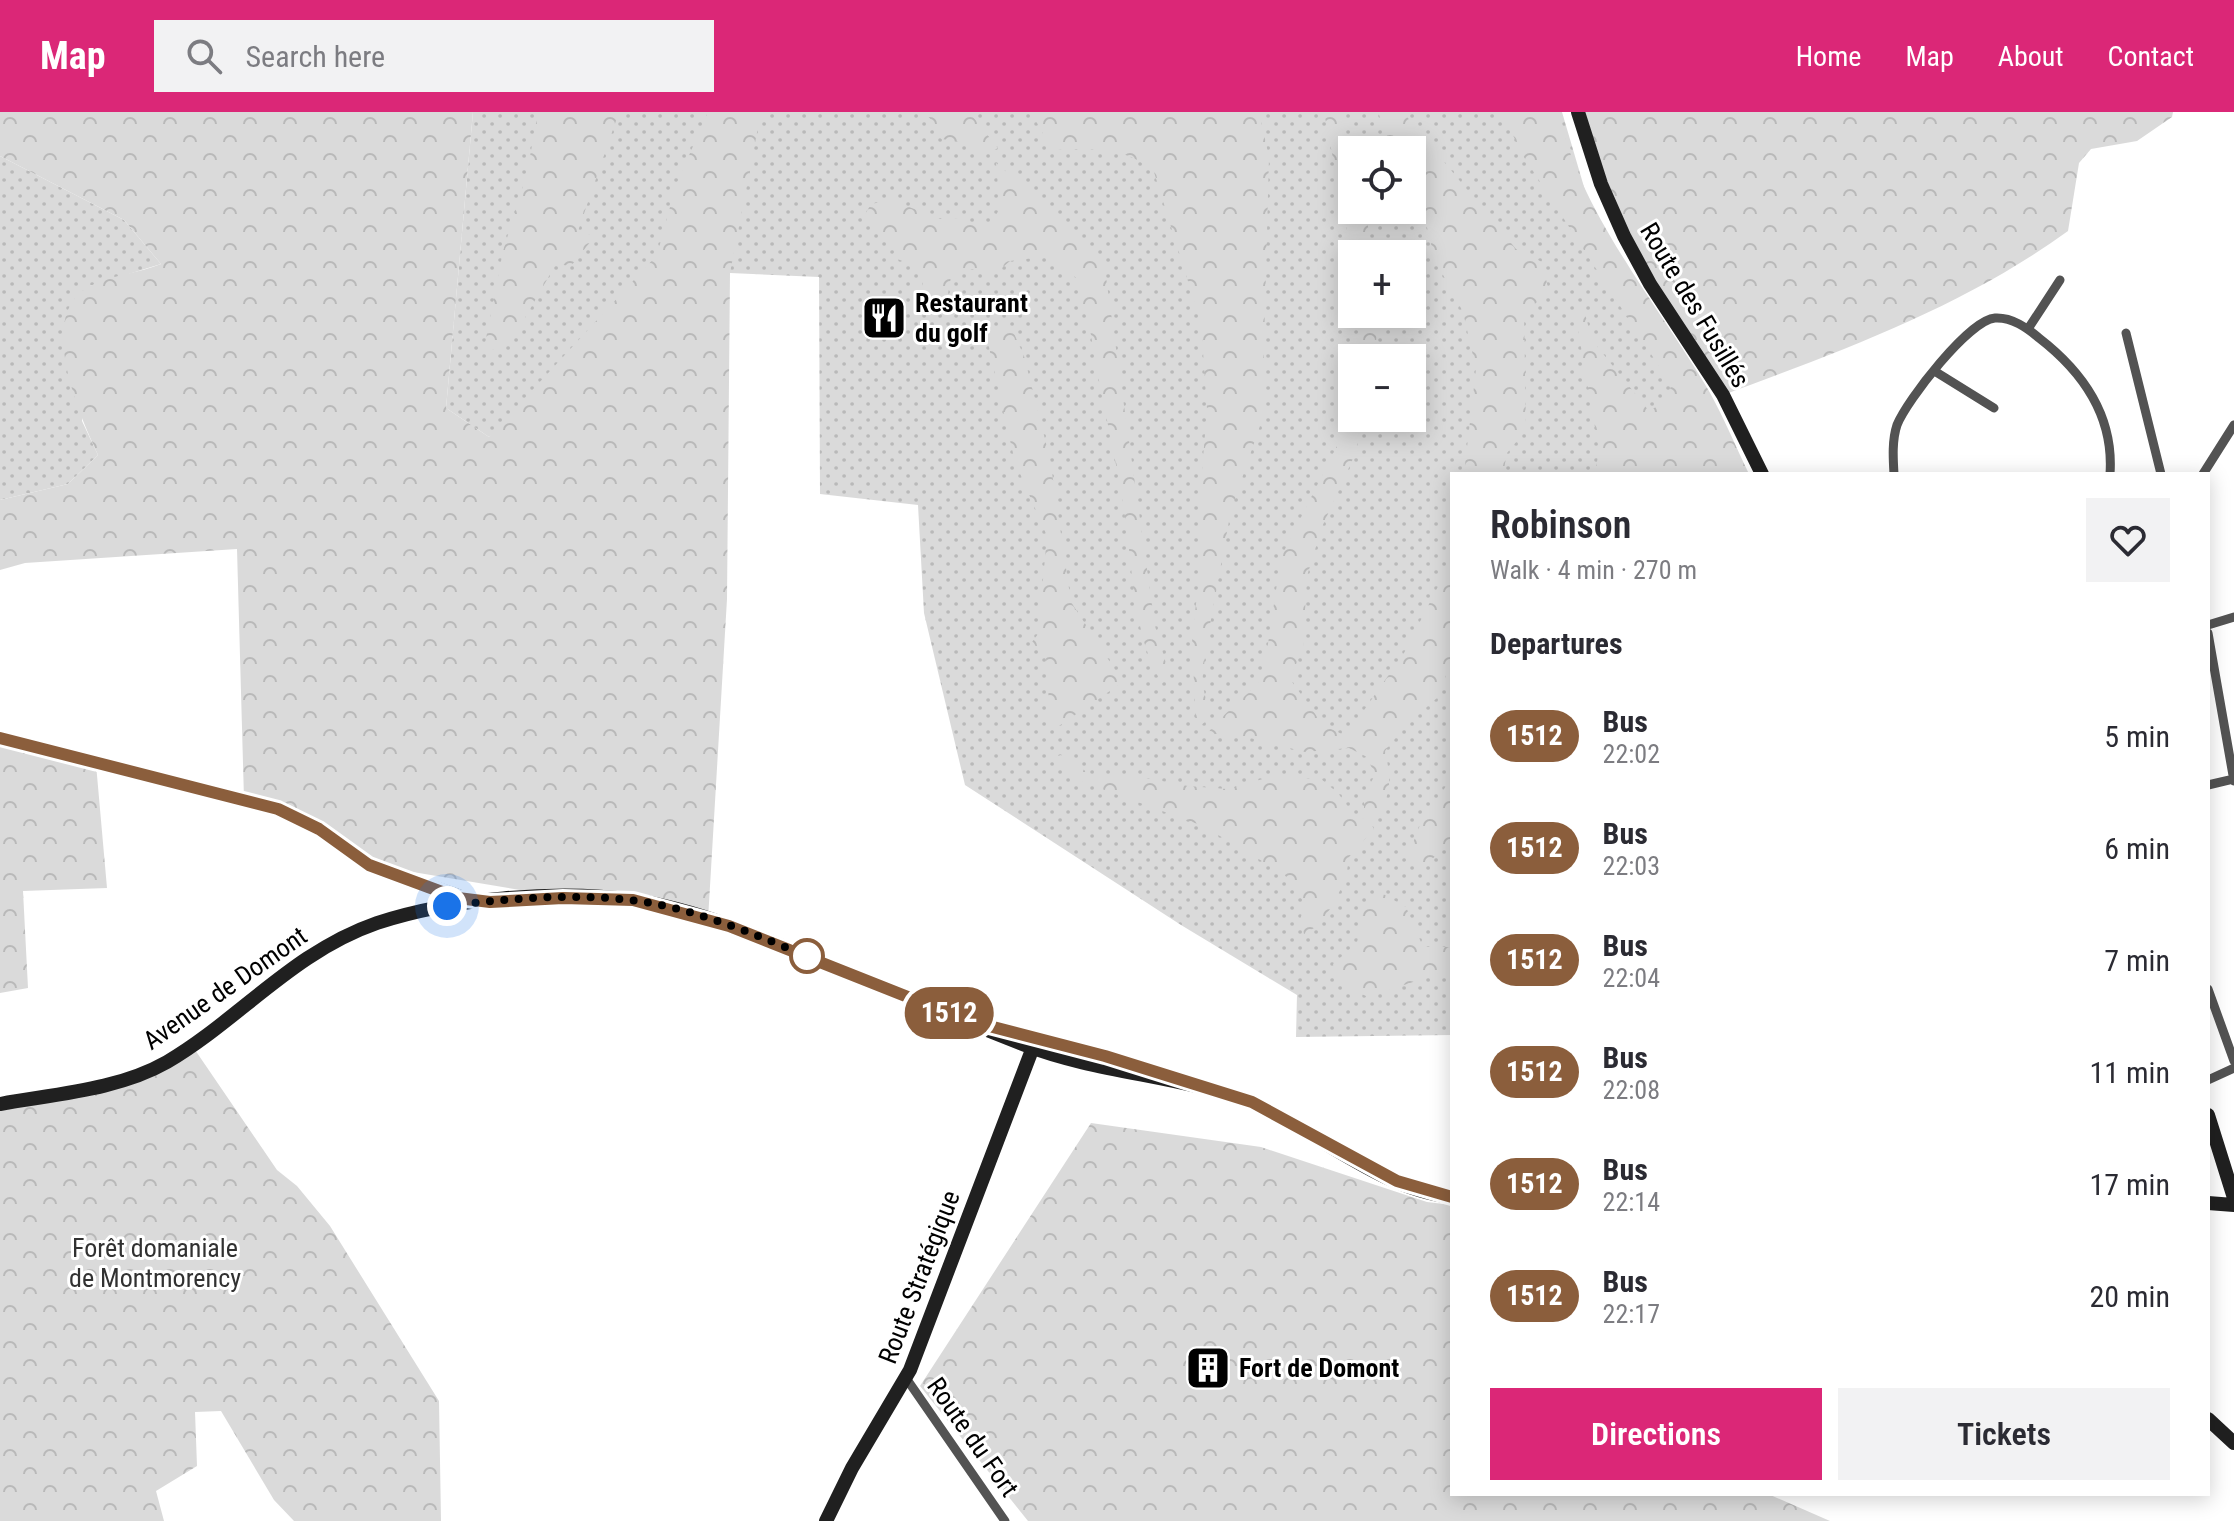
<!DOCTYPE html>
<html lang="en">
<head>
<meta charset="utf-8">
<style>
  body { margin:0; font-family:"Roboto Condensed",sans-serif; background:#f2f2f3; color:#2b2b33; height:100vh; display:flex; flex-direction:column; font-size:30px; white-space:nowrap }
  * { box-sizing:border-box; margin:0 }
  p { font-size:26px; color:#7c7c81 }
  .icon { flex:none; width:44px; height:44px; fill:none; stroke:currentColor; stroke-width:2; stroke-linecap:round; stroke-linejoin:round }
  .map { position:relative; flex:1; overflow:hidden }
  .panel { position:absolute; left:1450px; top:360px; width:760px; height:1024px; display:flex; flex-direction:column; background:#fff; border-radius:0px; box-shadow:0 4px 20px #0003 }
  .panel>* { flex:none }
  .badge { padding:0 16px; border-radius:26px; font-size:28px; line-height:52px }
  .fabs { position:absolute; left:1338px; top:24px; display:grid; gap:16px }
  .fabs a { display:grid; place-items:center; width:88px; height:88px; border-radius:0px; background:#fff; box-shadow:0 4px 20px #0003; font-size:40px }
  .you { position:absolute; width:40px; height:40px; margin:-20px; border:6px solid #fff; border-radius:50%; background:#1a73e8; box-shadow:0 0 0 12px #1a73e833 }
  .map>.badge { position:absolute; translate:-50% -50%; box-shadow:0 0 0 4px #fff }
  h2 { padding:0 40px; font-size:30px; line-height:72px }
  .round { display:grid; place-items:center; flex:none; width:84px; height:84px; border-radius:0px; background:#f2f2f3 }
  .overview { display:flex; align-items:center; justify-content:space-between; height:136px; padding:0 40px }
  h1 { font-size:38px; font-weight:600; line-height:60px }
  .cta { display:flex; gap:16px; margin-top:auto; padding:16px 40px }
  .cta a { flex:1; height:92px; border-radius:0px; background:#db2777; color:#fff; font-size:32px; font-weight:600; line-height:92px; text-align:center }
  .cta a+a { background:#f2f2f3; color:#2b2b33 }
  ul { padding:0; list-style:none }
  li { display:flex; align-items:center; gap:24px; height:112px; padding:0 40px }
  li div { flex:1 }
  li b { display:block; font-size:30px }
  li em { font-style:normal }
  li .badge { min-width:88px; font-weight:700; text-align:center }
  header { display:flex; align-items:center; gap:48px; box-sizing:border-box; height:112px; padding:0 40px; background:#db2777; color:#fff }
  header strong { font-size:38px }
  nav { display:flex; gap:44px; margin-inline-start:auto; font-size:28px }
  .search { width:560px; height:72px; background:#f2f2f3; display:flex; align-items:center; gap:20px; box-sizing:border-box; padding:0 28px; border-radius:0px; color:#7c7c81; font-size:30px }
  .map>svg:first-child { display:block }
  .grass { fill:url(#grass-dots); fill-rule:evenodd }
  .forest { fill:url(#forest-crowns) }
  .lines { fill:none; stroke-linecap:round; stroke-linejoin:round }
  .street { stroke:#535353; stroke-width:9 }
  .secondary { stroke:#202020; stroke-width:14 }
  .line-casing { stroke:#fff; stroke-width:18 }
  .line { stroke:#8b5e3c; stroke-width:12 }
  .walk { stroke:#000; stroke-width:8; stroke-dasharray:0 14.4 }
  .stop-dot { fill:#fff; stroke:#8b5e3c; stroke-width:4 }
  .labels { text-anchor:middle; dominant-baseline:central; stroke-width:6; stroke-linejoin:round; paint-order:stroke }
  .poi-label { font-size:26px; font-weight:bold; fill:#000; stroke:#fff; text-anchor:start }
  .street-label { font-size:26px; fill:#000; stroke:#fff }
  .park-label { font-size:26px; fill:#313131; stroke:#fff }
</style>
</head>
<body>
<header>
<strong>Map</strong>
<div class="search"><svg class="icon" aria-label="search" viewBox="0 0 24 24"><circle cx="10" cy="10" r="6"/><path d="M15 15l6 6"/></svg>Search here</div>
<nav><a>Home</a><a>Map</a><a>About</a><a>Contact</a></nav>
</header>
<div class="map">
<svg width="2234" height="1409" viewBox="0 0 2234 1409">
  <defs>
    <pattern id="grass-dots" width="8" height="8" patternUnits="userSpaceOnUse" patternTransform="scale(2)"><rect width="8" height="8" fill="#dadada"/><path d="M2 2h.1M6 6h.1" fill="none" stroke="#b9b9b9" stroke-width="1.8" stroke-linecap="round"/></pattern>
    <pattern id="forest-crowns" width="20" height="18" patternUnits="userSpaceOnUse" patternTransform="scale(2)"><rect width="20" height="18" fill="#dadada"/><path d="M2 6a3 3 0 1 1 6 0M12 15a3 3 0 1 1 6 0" fill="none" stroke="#b9b9b9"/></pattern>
  </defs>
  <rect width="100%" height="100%" fill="#fff"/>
  <path class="grass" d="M473 0H1562L1614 177 1702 307 1648 362H1452V923L1296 925 1297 883 1181 813 965 673 924 501 918 393 820 382 819 165 730 161 489 325 446 296ZM1352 38H1412V98H1352ZM1352 142H1412V202H1352ZM1352 246H1412V306H1352Z
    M0 44 124 108 161 152 90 174 82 309 98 343 68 372 0 388Z"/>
  <path class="forest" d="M0 0H473L446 296 489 325 657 143 676 73 708 0H761L730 161 727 487 708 808 633 788 568 786 389 756 244 687 237 437 25 451 0 458V388L68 372 98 343C79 302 35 202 90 174 112 163 139 161 161 152L124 108 0 44Z
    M538 0H619L578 119 595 124 571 154 556 152 511 230 483 242 503 139 527 61Z
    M924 0H969L998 36 985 43 965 30 941 27 936 13Z
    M1031 0H1259L1269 45 1262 308 1231 398 1207 529 1202 570 1210 606 1196 617 1192 525 1199 467 1200 384 1207 297 1201 211 1154 60C1125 33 1090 37 1052 38Z
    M1324 0H1339L1352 48V98H1365L1373 142 1352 145Z
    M1378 0H1403L1516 137 1542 150 1549 180 1524 201 1526 318 1507 341 1503 362H1464L1476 257 1463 200 1435 148 1418 79 1412 71V38H1392Z
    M1502 0H1560C1573 91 1662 198 1709 279 1724 306 1736 335 1749 362H1595L1599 338 1575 201 1584 198 1592 228 1649 299 1668 288 1671 273 1522 42Z
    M1578 0H2173L2172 5 2137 29 2091 37 2079 51 2068 119C1965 194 1842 239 1723 283L1650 172Z
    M996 51 1057 102 1104 151 1155 514 1170 565 1162 571C1132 523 1133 453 1124 398 1115 339 1100 282 1091 223 1088 204 1078 189 1080 169L1049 144 1010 149 996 161 975 157 952 159 946 193 929 205 920 186 924 165 913 153 892 145 898 132 863 106 871 92 891 88 940 107 959 106 976 112 992 110 1000 96Z
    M1359 202H1378L1375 246H1352V306H1366L1352 349 1322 415 1307 464 1303 535 1290 567 1323 613 1346 624 1404 541 1452 447V548L1437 586 1405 614 1385 639C1391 666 1394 689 1369 708L1374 717 1349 745 1346 766 1334 791 1319 813 1304 822 1300 808 1305 791 1284 762 1203 714 1083 670 1049 647 1061 643 1090 662 1129 663 1188 674 1227 677 1270 665 1321 667 1338 681 1357 707 1364 706V683L1375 663 1367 645 1349 636 1305 640 1235 622H1207C1224 600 1246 586 1263 565L1281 445 1337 334 1342 273 1360 216Z
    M984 213 1012 217 1024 244 1050 347 1071 490 1123 570 1056 616 1050 608 1046 545 1032 530 1038 522 1047 424 1015 350Z
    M0 627 96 652 107 776 23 779 28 876 0 881Z
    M1452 665V728L1426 753 1404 754 1420 713Z
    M1383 782 1406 795 1423 835H1452V857L1368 885 1341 872 1333 852 1357 831 1363 799Z
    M191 932 277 1058 297 1074 330 1114 439 1289 441 1409H294L274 1388 221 1299 195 1300 197 1354 156 1379 164 1409H0V991L145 960Z
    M1091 1011 1261 1035 1427 1090 1452 1093V1382H1768L1830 1409H1028L920 1274Z"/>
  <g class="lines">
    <path class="street" d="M2028 217 2060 168
      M2126 221 2161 362
      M1936 260 1994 296
      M1894 362C1893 346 1892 328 1897 313 1907 288 1969 208 1995 206 2012 205 2027 216 2039 226 2083 260 2114 305 2110 362
      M2203 362 2234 313
      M2208 513 2234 505
      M2208 521 2234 669
      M2208 673 2234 667
      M2208 877 2234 949
      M2208 968 2234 956
      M906 1266 1005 1409"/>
    <path class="secondary" d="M1578 0 1601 72 1624 124 1650 172 1723 283 1762 362
      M0 626 278 697 319 717 369 753 470 788
      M0 992C55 982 118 978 167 950 240 907 293 840 377 811 450 787 556 777 633 788 700 798 766 827 828 853 893 880 959 907 1025 933 1092 959 1168 963 1238 985 1310 1012 1373 1076 1452 1085
      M2208 1003 2234 1086
      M2208 1091 2234 1093
      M2208 1307 2234 1331
      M826 1409 852 1356 910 1258 1035 930"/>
  </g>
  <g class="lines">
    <g class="line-casing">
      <path id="line" d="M0 626 278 697 319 717 369 753 458 786 490 790 563 786 633 788 729 814 966 908 1105 944 1252 990 1397 1069 1452 1085"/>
    </g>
    <use href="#line" class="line"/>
    <path class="walk" d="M447 794C507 787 570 781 630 788 691 795 755 822 811 846L807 844"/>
  </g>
  <defs>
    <g id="restaurant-square" transform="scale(2.3)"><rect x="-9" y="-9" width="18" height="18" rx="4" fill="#000" stroke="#fff"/><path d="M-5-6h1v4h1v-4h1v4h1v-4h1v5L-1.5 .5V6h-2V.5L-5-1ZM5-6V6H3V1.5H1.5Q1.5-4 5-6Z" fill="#fff"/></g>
    <g id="building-square" transform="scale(2.3)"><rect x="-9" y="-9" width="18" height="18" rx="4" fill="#000" stroke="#fff"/><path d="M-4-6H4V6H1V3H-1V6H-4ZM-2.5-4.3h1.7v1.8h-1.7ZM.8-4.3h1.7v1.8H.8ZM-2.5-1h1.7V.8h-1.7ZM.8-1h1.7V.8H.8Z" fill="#fff"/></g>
  </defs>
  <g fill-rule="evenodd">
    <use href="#restaurant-square" x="884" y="206"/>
    <use href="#building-square" x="1208" y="1256"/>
  </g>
  <circle class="stop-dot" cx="807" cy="844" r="16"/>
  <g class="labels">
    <g class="poi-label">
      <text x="915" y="191">Restaurant<tspan x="915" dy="30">du golf</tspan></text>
      <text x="1239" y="1256">Fort de Domont</text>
    </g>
    <g class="street-label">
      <text transform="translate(1695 193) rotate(59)">Route des Fusillés</text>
      <text transform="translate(225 876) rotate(-35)">Avenue de Domont</text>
      <text transform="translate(919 1165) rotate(-69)">Route Stratégique</text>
      <text transform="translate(973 1325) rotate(55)">Route du Fort</text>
    </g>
    <g class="park-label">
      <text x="155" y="1136">Forêt domaniale<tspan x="155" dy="30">de Montmorency</tspan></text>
    </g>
  </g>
</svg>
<div class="fabs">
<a><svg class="icon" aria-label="locate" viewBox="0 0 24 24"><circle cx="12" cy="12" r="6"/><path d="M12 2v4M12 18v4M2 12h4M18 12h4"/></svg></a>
<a>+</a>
<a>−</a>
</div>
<div class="you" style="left:447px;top:794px"></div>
<b class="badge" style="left:949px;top:901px;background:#8b5e3c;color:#fff">1512</b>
<section class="panel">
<div class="overview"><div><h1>Robinson</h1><p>Walk · 4 min · 270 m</p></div><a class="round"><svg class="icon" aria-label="heart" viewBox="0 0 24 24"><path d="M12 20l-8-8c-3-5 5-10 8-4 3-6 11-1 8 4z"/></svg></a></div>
<h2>Departures</h2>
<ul>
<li><span class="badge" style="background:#8b5e3c;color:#fff">1512</span><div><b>Bus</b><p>22:02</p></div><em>5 min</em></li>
<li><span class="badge" style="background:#8b5e3c;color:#fff">1512</span><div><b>Bus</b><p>22:03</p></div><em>6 min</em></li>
<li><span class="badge" style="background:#8b5e3c;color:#fff">1512</span><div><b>Bus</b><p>22:04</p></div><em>7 min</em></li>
<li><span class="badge" style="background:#8b5e3c;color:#fff">1512</span><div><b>Bus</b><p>22:08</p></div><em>11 min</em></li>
<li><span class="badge" style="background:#8b5e3c;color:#fff">1512</span><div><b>Bus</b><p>22:14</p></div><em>17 min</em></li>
<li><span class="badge" style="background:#8b5e3c;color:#fff">1512</span><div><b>Bus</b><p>22:17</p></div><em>20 min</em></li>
</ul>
<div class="cta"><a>Directions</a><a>Tickets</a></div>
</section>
</div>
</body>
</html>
